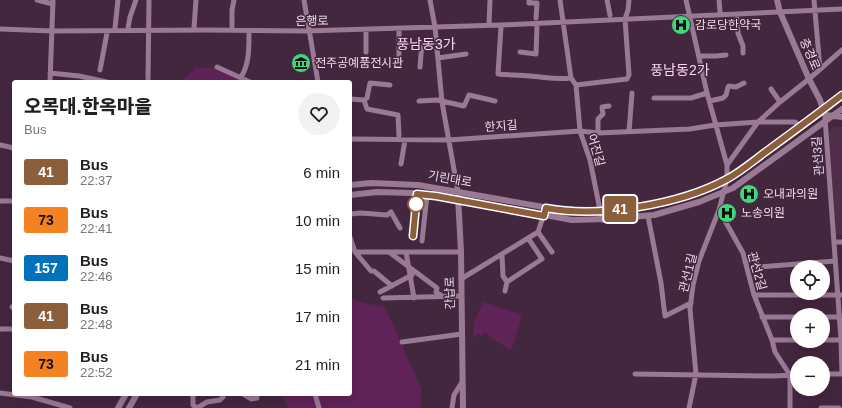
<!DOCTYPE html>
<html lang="en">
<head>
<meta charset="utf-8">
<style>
  body { margin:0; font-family:Helvetica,"Noto Sans KR",sans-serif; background:#f2f2f2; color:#202124; height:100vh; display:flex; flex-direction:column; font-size:15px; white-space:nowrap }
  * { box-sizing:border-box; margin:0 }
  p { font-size:13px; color:#757577 }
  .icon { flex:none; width:22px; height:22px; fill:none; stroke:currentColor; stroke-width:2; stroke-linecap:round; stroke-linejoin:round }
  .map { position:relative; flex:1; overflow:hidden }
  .sheet { position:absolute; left:12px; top:80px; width:340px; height:316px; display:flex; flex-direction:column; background:#fff; border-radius:4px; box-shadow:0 4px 16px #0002 }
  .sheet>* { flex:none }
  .badge { padding:0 8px; border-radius:3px; font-size:14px; line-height:26px }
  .buttons { position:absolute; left:790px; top:260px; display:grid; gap:8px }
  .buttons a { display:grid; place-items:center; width:40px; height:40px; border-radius:50%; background:#fff; box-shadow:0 4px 16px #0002; font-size:20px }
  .map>.badge { position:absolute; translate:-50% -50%; box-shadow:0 0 0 2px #fff }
  .round { display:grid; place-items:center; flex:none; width:42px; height:42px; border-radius:21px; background:#f2f2f2 }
  .summary { display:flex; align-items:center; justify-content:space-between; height:68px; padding:0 12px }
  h1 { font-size:19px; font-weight:800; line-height:30px }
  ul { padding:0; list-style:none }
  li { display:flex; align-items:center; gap:12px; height:48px; padding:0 12px }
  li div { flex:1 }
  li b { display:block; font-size:15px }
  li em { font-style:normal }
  li .badge { min-width:44px; font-weight:700; text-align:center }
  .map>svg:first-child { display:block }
  .built { fill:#502e4b }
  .green { fill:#5f2358 }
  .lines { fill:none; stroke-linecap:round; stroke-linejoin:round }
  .minor { stroke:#9a7994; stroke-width:5 }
  .tertiary { stroke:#9a7994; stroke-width:6 }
  .line-casing { stroke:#fff; stroke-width:9 }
  .line { stroke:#8b5e3c; stroke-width:6 }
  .stop-dot { fill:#fff; stroke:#8b5e3c; stroke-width:2 }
  .labels { text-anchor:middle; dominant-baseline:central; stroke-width:3; stroke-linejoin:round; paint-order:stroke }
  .street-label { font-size:12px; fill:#eddae9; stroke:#43273f }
  .poi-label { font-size:12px; fill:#eddae9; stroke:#43273f; text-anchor:start }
  .quarter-label { font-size:14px; fill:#f9d4f2; stroke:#43273f }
</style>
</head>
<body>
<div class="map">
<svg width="842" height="408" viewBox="0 0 842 408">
  <rect width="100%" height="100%" fill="#43273f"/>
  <path class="built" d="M835 127H842V235H835L829 132Z"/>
  <path class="green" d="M196 68H212L237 78 243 82H180Z
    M350 298 364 303 385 307 421 388V408H288L281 394H350Z
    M483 302 522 315 514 343 510 350 493 339 485 332 481 336 478 334 473 338 474 323Z"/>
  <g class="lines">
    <path class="minor" d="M37 0 53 4
      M304 0 318 82
      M430 0 435 27 442 102 458 192
      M529 0V3H537L536 18
      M560 0 571 78 576 85 580 131 590 160 602 220
      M607 0 610 15
      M686 0 707 93 727 165
      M719 0 720 12
      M814 0 820 69
      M737 19 738 33 743 46V53
      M489 25 490 0
      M501 27 498 74C509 75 519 75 530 76 544 77 556 80 571 78
      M115 28 118 0
      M128 28 130 17 136 0
      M194 28 196 0
      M232 28V10L234 0
      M0 29 52 31 208 30 305 31 501 25 842 9
      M399 31V60
      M366 32V52
      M520 52 536 54 537 26
      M700 56H716L726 55
      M438 58 466 54
      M217 67 250 82
      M420 67 422 42H436
      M100 70 107 33
      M50 73 79 76 107 82
      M241 77C249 65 249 49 249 34
      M50 82 53 0
      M148 82 149 0
      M576 85 627 79 629 75 625 19 628 10 629 0
      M771 89 780 102
      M654 98H691L707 93
      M350 99 364 100 367 109 398 115 399 136
      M364 100 367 98 370 83 390 85
      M419 101 437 100 464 106 469 95 495 101
      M710 101 723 98 726 95 728 87 729 86 736 87 744 83
      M825 118 841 340 842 374
      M629 132 632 93
      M598 133V119L603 114 602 107 609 106
      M350 139 448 140 580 131 598 133 690 129 715 125 758 122H795L801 127
      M0 145 14 148
      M401 164 405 140
      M0 201H14
      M719 210 743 253 754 295 772 340 775 352 790 375V408
      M350 214 361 213 387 215 391 212 400 228
      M648 216 661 283 665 316 691 303
      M538 232 552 252
      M413 236 417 193
      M350 237 355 252 371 271H374L392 286
      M422 241 427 195
      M834 242H842
      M355 252H461
      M389 252 437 288 436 292 444 297
      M406 252 414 298
      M502 255 503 276 507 282 542 259 528 238
      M0 258 14 261
      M745 262 754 259 759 267 835 261
      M461 279 538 232 545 211
      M505 291 507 282
      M380 292 412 275
      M754 295H842
      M383 298 461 296
      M12 307 14 308
      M762 317H797
      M823 317H839
      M0 329H14
      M772 340H797
      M823 340H842
      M402 342 462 334
      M635 374 771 376 797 375
      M823 374H842
      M0 393 32 397 70 408
      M193 394V405L197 408
      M243 394 251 399 257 398 255 394
      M315 394 319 408
      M197 408 207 402 220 400 223 397
      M452 408 454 395 462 382
      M689 408 696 374 690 309 693 285 699 261 719 210 727 179V165L758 122 780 102 809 79 842 50
      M821 408H839"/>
    <path class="tertiary" d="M777 0 780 12 809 79 820 100 825 115 842 117
      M350 185 371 183 418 185 566 211H601L648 206 693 193 727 179 801 127 842 95
      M350 195 377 192 412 193 436 195 572 220 607 219 654 215 699 202 733 188 842 109
      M458 196 461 252 463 408
      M118 408 126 394
      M129 408 137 394"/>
  </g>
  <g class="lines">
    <g class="line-casing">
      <path id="line" d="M413 236 417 194 436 196 544 216 546 208C599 218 679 205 727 179 740 172 752 162 764 153 790 134 816 115 842 95"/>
    </g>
    <use href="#line" class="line"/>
  </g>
  <defs>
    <g id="hospital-disc" transform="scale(1)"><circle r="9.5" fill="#40d77c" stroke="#43273f"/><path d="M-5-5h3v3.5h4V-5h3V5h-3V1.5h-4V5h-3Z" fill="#111"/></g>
    <g id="museum-disc" transform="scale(1)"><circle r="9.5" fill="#40d77c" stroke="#43273f"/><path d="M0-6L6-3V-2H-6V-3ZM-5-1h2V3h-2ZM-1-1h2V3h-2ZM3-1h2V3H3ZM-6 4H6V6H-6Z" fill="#111"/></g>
  </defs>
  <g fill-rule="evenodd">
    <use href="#hospital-disc" x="681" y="25"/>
    <use href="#museum-disc" x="301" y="63"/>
    <use href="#hospital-disc" x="749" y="194"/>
    <use href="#hospital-disc" x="727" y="213"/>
  </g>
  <circle class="stop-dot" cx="416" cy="204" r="8"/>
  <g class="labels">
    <g class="street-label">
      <text transform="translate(312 21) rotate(-1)">은행로</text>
      <text transform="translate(810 54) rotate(67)">충경로</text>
      <text transform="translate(501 126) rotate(-4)">한지길</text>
      <text transform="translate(596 150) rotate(74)">어진길</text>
      <text transform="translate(818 156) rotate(-94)">관선3길</text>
      <text transform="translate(450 179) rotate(10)">기린대로</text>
      <text transform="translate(757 271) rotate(74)">관선2길</text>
      <text transform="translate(688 273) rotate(-76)">관선1길</text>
      <text transform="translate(450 293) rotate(-91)">간납로</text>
    </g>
    <g class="poi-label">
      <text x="695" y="25">감로당한약국</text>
      <text x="315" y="63">전주공예품전시관</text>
      <text x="763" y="194">오내과의원</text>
      <text x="741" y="213">노송의원</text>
    </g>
    <g class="quarter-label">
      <text x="426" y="44">풍남동3가</text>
      <text x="680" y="70">풍남동2가</text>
    </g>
  </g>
</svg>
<div class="buttons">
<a><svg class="icon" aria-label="locate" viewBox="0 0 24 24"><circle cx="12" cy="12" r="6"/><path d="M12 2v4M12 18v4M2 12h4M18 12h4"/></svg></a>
<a>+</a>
<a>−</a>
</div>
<b class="badge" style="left:620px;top:209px;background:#8b5e3c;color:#fff">41</b>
<section class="sheet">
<div class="summary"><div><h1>오목대.한옥마을</h1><p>Bus</p></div><a class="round"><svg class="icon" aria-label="heart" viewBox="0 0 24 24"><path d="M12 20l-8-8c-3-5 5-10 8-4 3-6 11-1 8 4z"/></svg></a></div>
<ul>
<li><span class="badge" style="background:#8b5e3c;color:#fff">41</span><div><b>Bus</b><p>22:37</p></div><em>6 min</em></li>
<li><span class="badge" style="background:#f58220;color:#111">73</span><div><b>Bus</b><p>22:41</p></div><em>10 min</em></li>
<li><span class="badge" style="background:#0072bc;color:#fff">157</span><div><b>Bus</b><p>22:46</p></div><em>15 min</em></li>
<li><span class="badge" style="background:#8b5e3c;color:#fff">41</span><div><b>Bus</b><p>22:48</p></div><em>17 min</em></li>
<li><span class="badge" style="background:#f58220;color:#111">73</span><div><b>Bus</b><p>22:52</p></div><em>21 min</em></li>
</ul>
</section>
</div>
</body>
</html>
